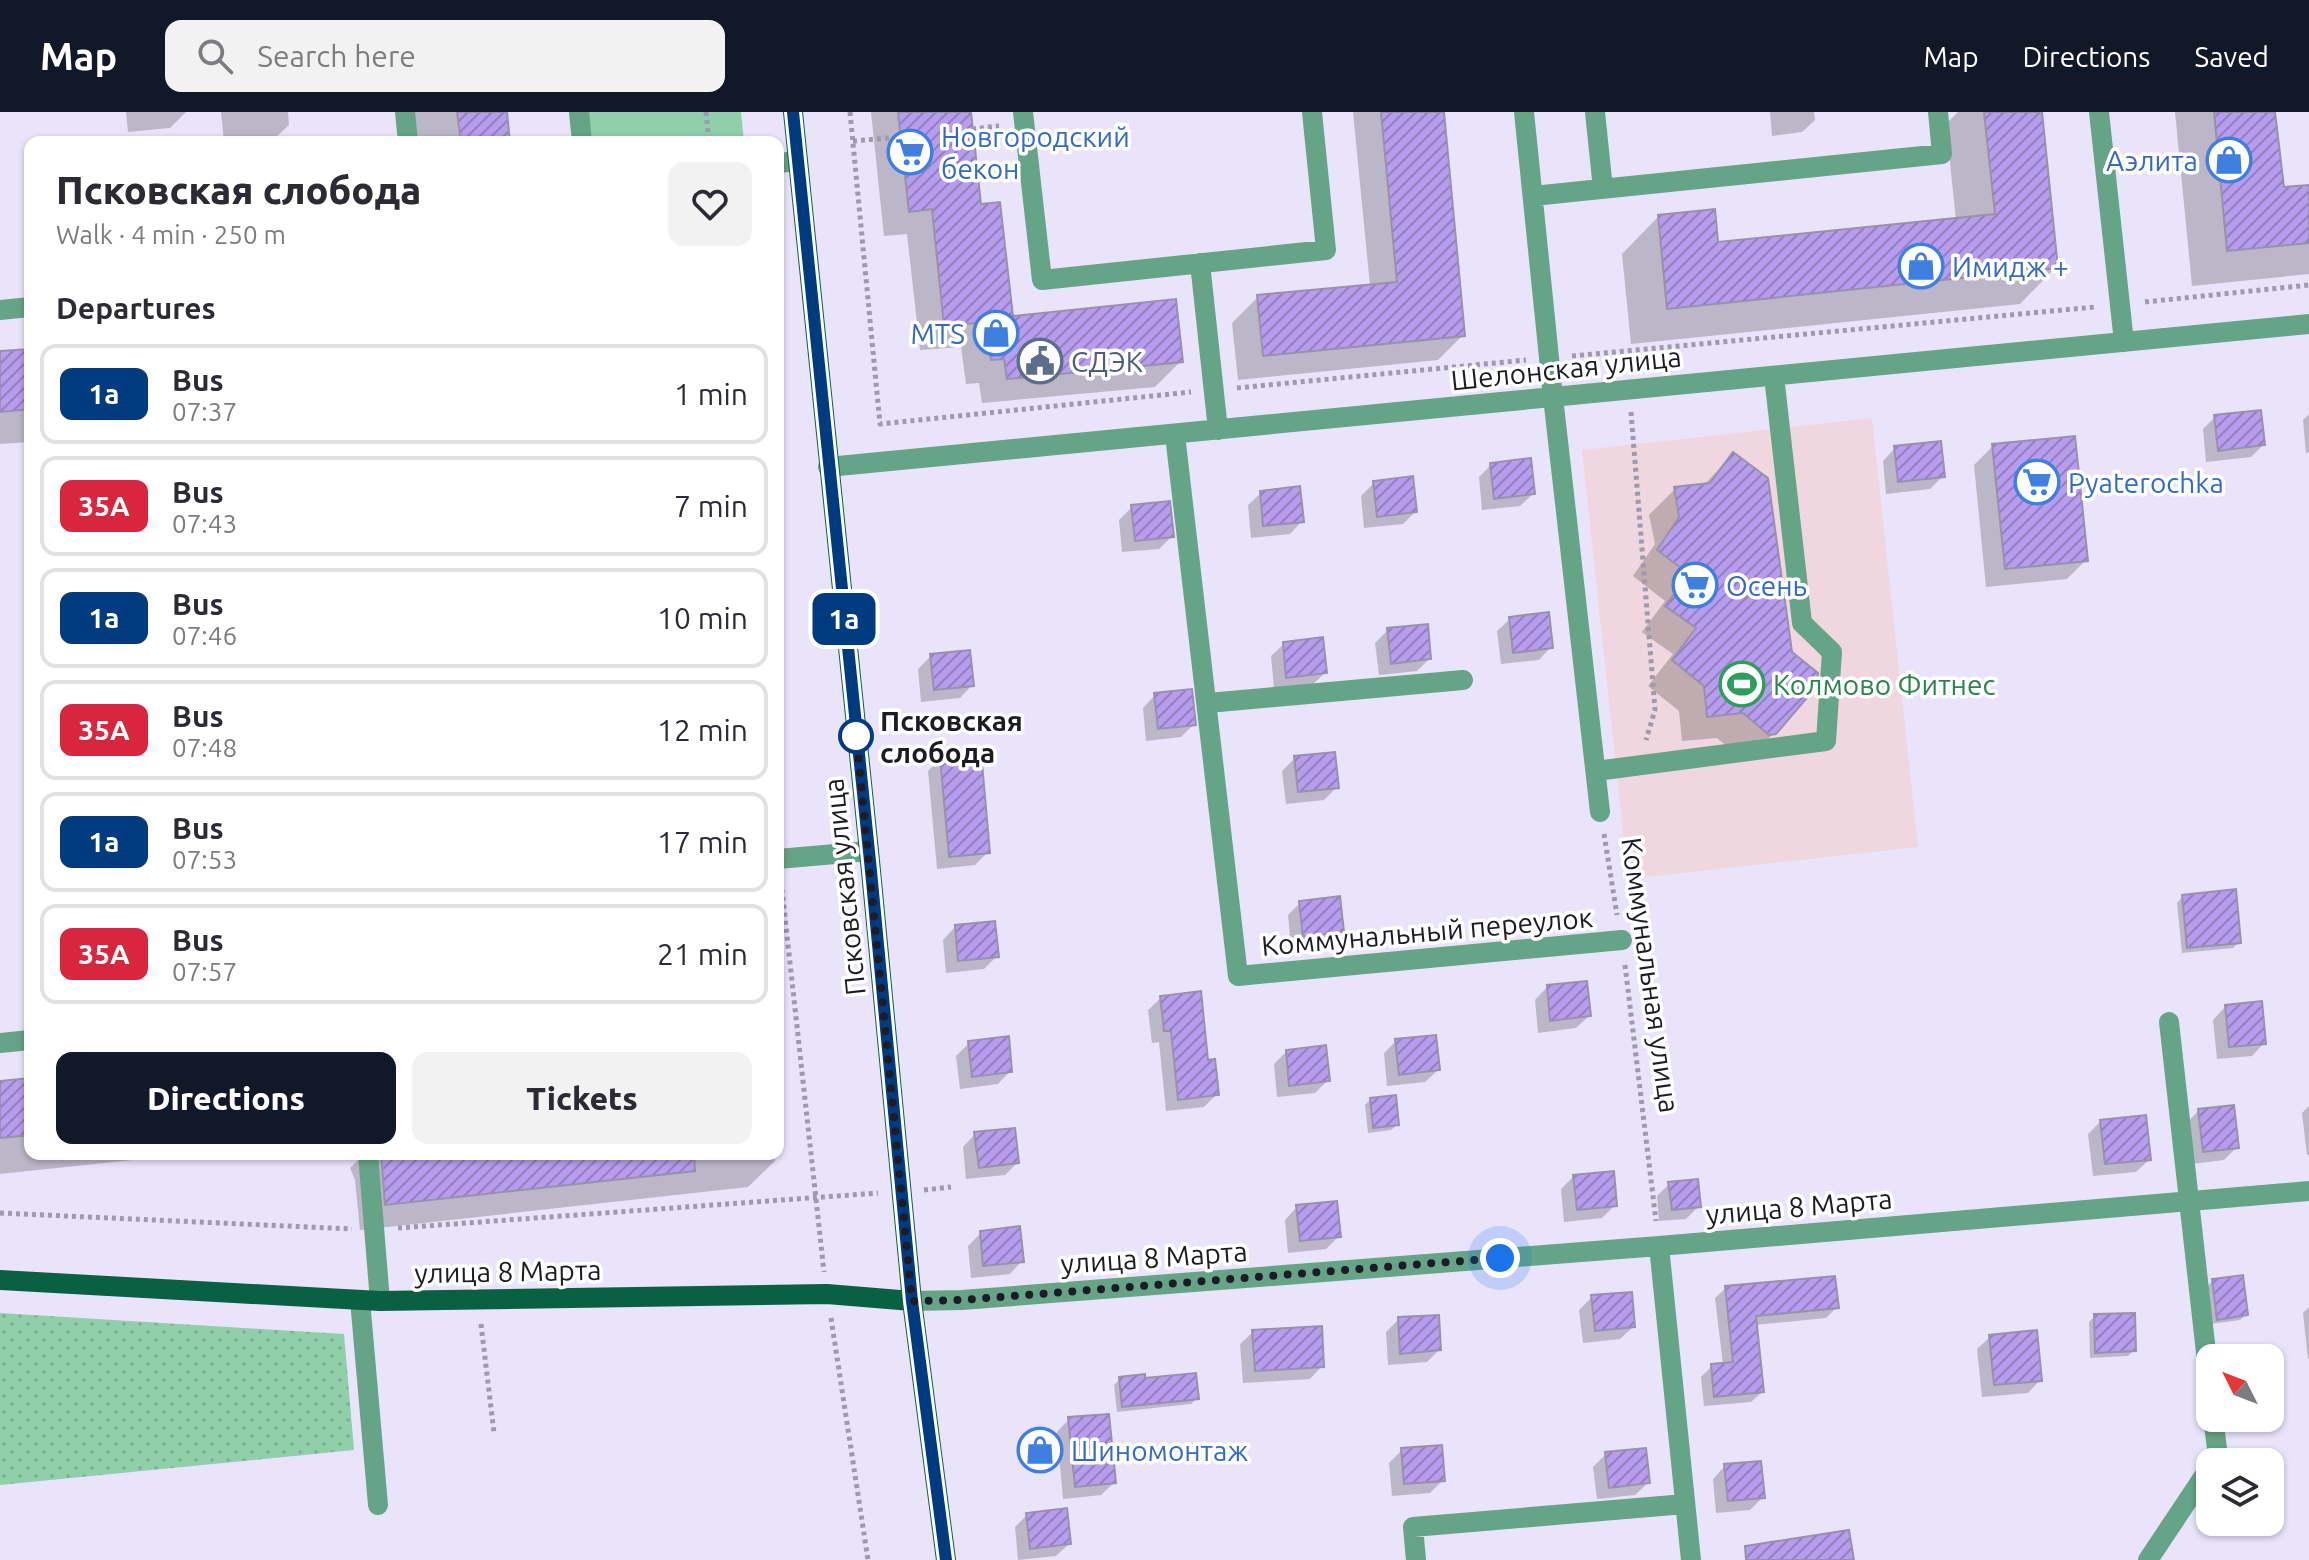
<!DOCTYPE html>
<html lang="en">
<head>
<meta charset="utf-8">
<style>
  body { margin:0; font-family:Ubuntu,sans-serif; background:#f2f2f3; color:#2b2b33; height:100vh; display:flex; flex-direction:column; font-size:30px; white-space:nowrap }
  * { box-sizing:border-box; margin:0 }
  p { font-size:26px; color:#7c7c81 }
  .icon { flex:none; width:44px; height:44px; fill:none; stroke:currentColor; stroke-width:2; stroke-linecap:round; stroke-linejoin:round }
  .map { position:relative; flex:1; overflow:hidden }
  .panel { position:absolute; left:24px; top:24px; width:760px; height:1024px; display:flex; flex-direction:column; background:#fff; border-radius:16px; box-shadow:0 2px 6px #0004 }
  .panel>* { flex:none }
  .badge { padding:0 16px; border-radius:12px; font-size:28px; line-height:52px }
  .needle { width:52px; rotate:312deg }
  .controls { position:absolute; left:2196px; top:1232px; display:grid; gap:16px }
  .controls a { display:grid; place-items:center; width:88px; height:88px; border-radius:16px; background:#fff; box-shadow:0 2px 6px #0004; font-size:40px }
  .you { position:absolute; width:40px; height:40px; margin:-20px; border:6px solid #fff; border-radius:50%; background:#1a73e8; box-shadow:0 0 0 12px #1a73e833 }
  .map>.badge { position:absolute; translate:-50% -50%; box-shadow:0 0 0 4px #fff }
  h2 { padding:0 32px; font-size:30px; line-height:72px }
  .round { display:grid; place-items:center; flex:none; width:84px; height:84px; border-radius:16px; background:#f2f2f3 }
  .headline { display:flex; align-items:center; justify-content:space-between; height:136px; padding:0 32px }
  h1 { font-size:38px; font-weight:800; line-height:60px }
  .button { display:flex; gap:16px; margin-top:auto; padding:16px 32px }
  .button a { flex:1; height:92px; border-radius:16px; background:#111827; color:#fff; font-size:32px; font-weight:800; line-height:92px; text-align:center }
  .button a+a { background:#f2f2f3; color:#2b2b33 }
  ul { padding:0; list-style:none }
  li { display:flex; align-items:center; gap:24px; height:100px; margin:0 16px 12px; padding:0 16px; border:4px solid #e1e1e2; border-radius:16px }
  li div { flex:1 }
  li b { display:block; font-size:30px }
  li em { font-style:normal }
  li .badge { min-width:88px; font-weight:700; text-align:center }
  header { display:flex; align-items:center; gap:48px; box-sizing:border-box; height:112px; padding:0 40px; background:#111827; color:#fff }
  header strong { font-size:38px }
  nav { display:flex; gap:44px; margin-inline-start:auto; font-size:28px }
  .search { width:560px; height:72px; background:#f2f2f3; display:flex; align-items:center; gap:20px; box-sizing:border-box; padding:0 28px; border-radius:16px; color:#7c7c81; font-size:30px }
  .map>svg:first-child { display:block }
  .commercial { fill:#f0d6de }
  .grass { fill:url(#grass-dots) }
  .park { fill:#91ceaa }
  .shadow { fill:#0003 }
  .building { fill:url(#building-hatch); stroke:#9991ac; stroke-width:2 }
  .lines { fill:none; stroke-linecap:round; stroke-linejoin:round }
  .path { stroke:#9e99ab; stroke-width:5; stroke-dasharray:4 4; stroke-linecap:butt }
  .minor { stroke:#65a486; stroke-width:20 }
  .major { stroke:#0a6042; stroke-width:20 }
  .line-casing { stroke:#fff; stroke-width:18 }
  .line { stroke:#003b80; stroke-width:12 }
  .walk { stroke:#1e1b25; stroke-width:8; stroke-dasharray:0 14.4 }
  .stop-dot { fill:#fff; stroke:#003b80; stroke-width:4 }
  .labels { text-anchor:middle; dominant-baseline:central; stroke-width:7; stroke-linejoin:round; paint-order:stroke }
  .shop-label { font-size:28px; fill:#366cbe; stroke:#fff; text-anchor:start }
  .service-label { font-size:28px; fill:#4e5e75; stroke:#fff; text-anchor:start }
  .street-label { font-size:28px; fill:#1e1b25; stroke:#fff }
  .leisure-label { font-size:28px; fill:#27864d; stroke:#fff; text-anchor:start }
  .stop-label { font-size:28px; font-weight:bold; fill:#1e1b25; stroke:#fff; text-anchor:start }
</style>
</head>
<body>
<header>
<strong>Map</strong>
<div class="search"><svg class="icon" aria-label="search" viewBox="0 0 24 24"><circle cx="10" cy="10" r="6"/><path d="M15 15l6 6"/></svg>Search here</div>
<nav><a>Map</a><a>Directions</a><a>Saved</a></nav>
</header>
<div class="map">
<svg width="2309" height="1448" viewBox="0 0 2309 1448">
  <defs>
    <pattern id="grass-dots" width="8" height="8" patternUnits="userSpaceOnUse" patternTransform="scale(2)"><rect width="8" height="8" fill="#91ceaa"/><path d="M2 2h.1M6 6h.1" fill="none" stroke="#7db092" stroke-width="1.8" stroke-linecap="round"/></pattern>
    <pattern id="building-hatch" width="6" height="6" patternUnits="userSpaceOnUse" patternTransform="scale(2)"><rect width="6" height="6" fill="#b79dee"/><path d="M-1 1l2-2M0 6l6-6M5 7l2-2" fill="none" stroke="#947fc1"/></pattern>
  </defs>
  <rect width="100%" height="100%" fill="#eae4fb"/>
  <path class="commercial" d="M1872 306 1918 735 1628 767 1582 338Z"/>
  <path class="grass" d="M0 1201 344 1222 354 1338 0 1373Z"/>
  <path class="park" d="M586 0H741L744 30H589Z"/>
  <path class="shadow" d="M126 0H186L170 16 128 20Z
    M221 0H288L289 13 271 30H224Z
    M404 0H505L508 30H408Z
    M871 0H969L979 95 1011 206 1181 249 1155 275 982 291 979 271 966 272 961 235 920 238 907 122 884 124Z
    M1353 0H1442L1463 223 1438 248 1238 268 1232 211 1258 185 1370 174Z
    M1770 0H1814L1815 8 1802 20 1772 24Z
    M1958 0H2040L2056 155 2020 192 1631 232 1622 142 1658 105 1717 132 1956 108 1946 12Z
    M2175 0H2273L2282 77 2309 75V162L2192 174Z
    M30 239V330L0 332V241Z
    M2309 302V340L2306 341 2303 308Z
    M2215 305 2263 333 2251 345 2206 350 2203 317Z
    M1993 334 2086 448 2067 467 1986 475 1974 353Z
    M1895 336 1943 364 1930 377 1886 382 1883 349Z
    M1733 342 1774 621 1748 647 1743 648 1717 626 1682 629 1679 599 1648 574 1673 542 1642 520 1665 489 1633 464 1655 432 1649 403 1675 377 1703 374Z
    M1491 353 1533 382 1520 394 1482 398 1479 365Z
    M1374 371 1415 400 1403 412 1364 416 1361 384Z
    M1261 381 1302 409 1290 422 1251 426 1248 393Z
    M1132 395 1172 424 1159 437 1122 440 1119 408Z
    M1510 507 1551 535 1539 548 1501 552 1497 519Z
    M1388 518 1429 547 1417 559 1379 563 1375 531Z
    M1284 532 1325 561 1312 573 1274 577 1271 544Z
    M931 544 972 573 960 586 921 590 918 557Z
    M1155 583 1194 612 1181 625 1146 629 1143 596Z
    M941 646 988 740 975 753 937 757 928 659Z
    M1295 646 1337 675 1324 688 1286 692 1282 659Z
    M2182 785 2239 830 2233 836 2182 841 2177 791Z
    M1300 791 1342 819 1329 832 1291 836 1288 803Z
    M955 815 997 844 984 857 946 861 943 828Z
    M1547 875 1589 904 1576 916 1538 921 1535 888Z
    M1161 886 1207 950 1217 982 1204 995 1166 999 1159 930 1152 931 1148 898Z
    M2225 895 2264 931 2252 944 2217 947 2213 908Z
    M1396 929 1438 958 1425 970 1387 974 1384 941Z
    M969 931 1010 959 998 972 960 977 956 944Z
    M1286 940 1328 968 1315 981 1277 985 1274 952Z
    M30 968V1042H189L0 1062V971Z
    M1371 987 1397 1013 1391 1018 1368 1021 1365 993Z
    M2309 994V1043H2307L2302 1001Z
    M2198 999 2237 1035 2224 1048 2191 1052 2186 1012Z
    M2101 1009 2149 1048 2136 1060 2093 1064 2088 1022Z
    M975 1022 1017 1051 1005 1063 966 1067 963 1035Z
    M364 1042H774L775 1049 748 1075 360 1118 355 1068 350 1056Z
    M1574 1064 1615 1093 1602 1106 1564 1110 1561 1077Z
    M1669 1072 1699 1094 1686 1107 1659 1109 1657 1084Z
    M1297 1095 1339 1124 1326 1137 1288 1141 1285 1108Z
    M981 1121 1022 1149 1010 1162 971 1166 968 1134Z
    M2212 1169 2246 1203 2240 1208 2211 1212 2207 1175Z
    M1726 1176 1837 1195 1826 1206 1755 1213 1762 1280 1751 1290 1704 1294 1701 1265 1712 1254 1723 1253 1715 1186Z
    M1592 1185 1633 1215 1620 1227 1583 1231 1579 1198Z
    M2309 1195V1247H2308L2303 1201Z
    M2095 1204 2134 1238 2128 1244 2090 1246 2089 1210Z
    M1399 1207 1439 1238 1427 1250 1388 1253 1386 1220Z
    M1253 1220 1322 1254 1310 1267 1243 1271 1240 1232Z
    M1990 1225 2040 1268 2028 1281 1982 1285 1977 1237Z
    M1120 1267 1144 1269 1197 1286 1191 1292 1117 1300 1114 1273Z
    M1069 1307 1114 1371 1101 1383 1063 1387 1057 1320Z
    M1402 1338 1443 1368 1430 1381 1392 1384 1389 1351Z
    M1606 1342 1648 1371 1635 1383 1597 1387 1593 1355Z
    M1725 1354 1763 1385 1750 1398 1716 1401 1713 1367Z
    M1027 1403 1069 1432 1056 1444 1018 1448 1015 1415Z"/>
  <path class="building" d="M457 0H507L510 30H461Z
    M898 0H971L981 92 1000 90 1013 204 1176 187 1183 250 1007 267 1004 247 991 248 986 210 944 214 932 97 909 100Z
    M1381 0H1444L1465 224 1263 244 1257 183 1397 170Z
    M1984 0H2042L2058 156 1667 197 1658 103 1715 97 1718 130 1995 102Z
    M2214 0H2275L2284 75 2309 73V131L2227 139Z
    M30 237V297L0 300V239Z
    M2261 298 2265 333 2218 339 2214 303Z
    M2075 324 2088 449 2005 457 1992 332Z
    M1941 329 1945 365 1898 370 1894 334Z
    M1733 340 1768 366 1792 540 1818 561 1817 574 1776 622 1769 623 1743 601 1707 605 1704 574 1672 548 1696 516 1665 494 1689 462 1657 438 1679 405 1674 375 1710 371Z
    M1531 346 1535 382 1494 387 1490 351Z
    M1413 364 1417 400 1377 405 1373 369Z
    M1300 374 1304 410 1263 414 1260 379Z
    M1170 389 1174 425 1135 429 1131 393Z
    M1549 500 1553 536 1513 541 1509 505Z
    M1428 512 1431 547 1391 552 1387 516Z
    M1323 525 1327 561 1286 566 1283 530Z
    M970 538 974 574 934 578 930 542Z
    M1192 577 1196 613 1158 617 1154 581Z
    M981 640 990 741 949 745 940 644Z
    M1335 640 1339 676 1298 680 1294 644Z
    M2236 777 2241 831 2187 836 2182 783Z
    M1340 784 1344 820 1303 825 1299 789Z
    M995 809 999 845 958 849 955 813Z
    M1587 869 1591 904 1550 909 1547 873Z
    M1201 879 1208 948 1215 947 1219 983 1178 988 1171 919H1164L1160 884Z
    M2262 889 2266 932 2229 935 2225 893Z
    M1436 923 1440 958 1399 963 1395 927Z
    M1009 924 1012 960 972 965 968 929Z
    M1326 933 1330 969 1289 974 1286 938Z
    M30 966V1023L0 1026V969Z
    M1396 983 1399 1013 1373 1016 1370 986Z
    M2234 993 2239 1036 2203 1040 2198 997Z
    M2146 1003 2151 1048 2105 1052 2100 1008Z
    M1015 1016 1019 1051 979 1056 974 1020Z
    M381 1042H694L695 1059 385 1093Z
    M1614 1059 1617 1094 1577 1098 1573 1063Z
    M1698 1067 1701 1095 1672 1098 1668 1070Z
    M1337 1089 1341 1125 1300 1129 1296 1093Z
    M1020 1114 1024 1150 983 1154 980 1119Z
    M2243 1163 2248 1203 2217 1208 2212 1167Z
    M1835 1164 1839 1196 1756 1204 1764 1280 1714 1285 1711 1252 1733 1250 1725 1174Z
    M1632 1180 1635 1215 1595 1219 1591 1183Z
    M2135 1201 2136 1239 2095 1241 2094 1202Z
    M1439 1203 1441 1238 1400 1242 1398 1205Z
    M1322 1214 1324 1255 1255 1259 1252 1218Z
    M2037 1218 2042 1269 1994 1273 1989 1223Z
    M1196 1261 1199 1287 1122 1295 1119 1265 1145 1262V1266Z
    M1109 1302 1116 1371 1075 1375 1068 1305Z
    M1442 1333 1445 1369 1404 1372 1401 1336Z
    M1646 1336 1650 1371 1609 1376 1605 1340Z
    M1761 1349 1765 1386 1728 1389 1724 1352Z
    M1067 1396 1071 1432 1030 1437 1026 1401Z
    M1849 1418 1854 1448H1746L1745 1434Z"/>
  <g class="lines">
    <path class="path" d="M706 0 709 30
      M850 0 880 312 1191 280
      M972 17 999 14
      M853 29 901 25
      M2145 190 2309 173
      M1572 244 2095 195
      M1237 276 1526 248
      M1631 300 1655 598 1646 628
      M1604 722 1617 803
      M781 769 824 1160
      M1625 853 1656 1109
      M924 1078 951 1075
      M0 1101 352 1117
      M398 1116 878 1081
      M831 1206 868 1448
      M481 1212 494 1321"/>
    <path class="minor" d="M405 0 408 30
      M579 0 582 30
      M1023 0 1042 168 1326 138 1312 0
      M1524 0 1553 285 1600 700
      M1595 0 1603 77
      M2099 0 2124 230
      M778 51 798 49
      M1533 84 1942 42 1938 0
      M1200 151 1218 318
      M0 198 30 195
      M1175 323 1238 864 1622 828
      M828 355 2309 212
      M1208 591 1463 568
      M1596 659 1826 629 1832 540 1802 511 1774 264
      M778 747 869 739
      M2169 910 2210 1276
      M0 931 30 928
      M368 1042 380 1189
      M1659 1134 1691 1448
      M360 1188 378 1393
      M912 1189 962 1188 1659 1134 2309 1079
      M2213 1306 2218 1344 2214 1350
      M1416 1448 1413 1415 1685 1392
      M2148 1448 2210 1355"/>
    <path class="major" d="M793 0 871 759 912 1189 946 1448
      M0 1168 380 1189 827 1182 912 1189"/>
  </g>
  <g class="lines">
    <g class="line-casing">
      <path id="line" d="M793 0 871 759 912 1189 946 1448"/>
    </g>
    <use href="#line" class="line"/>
    <path class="walk" d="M856 624V621L912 1189 962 1188 1500 1146"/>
  </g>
  <defs>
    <g id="supermarket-ring" transform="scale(2.3)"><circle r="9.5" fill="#fff" stroke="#3f7fe0" stroke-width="1.5"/><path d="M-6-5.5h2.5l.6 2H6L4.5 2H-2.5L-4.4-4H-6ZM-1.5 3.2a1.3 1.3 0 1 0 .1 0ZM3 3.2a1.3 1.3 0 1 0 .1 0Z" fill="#3f7fe0"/></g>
    <g id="shop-ring" transform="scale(2.3)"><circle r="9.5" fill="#fff" stroke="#3f7fe0" stroke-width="1.5"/><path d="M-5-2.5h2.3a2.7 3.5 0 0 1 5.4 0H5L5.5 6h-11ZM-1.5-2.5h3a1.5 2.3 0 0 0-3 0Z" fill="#3f7fe0"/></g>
    <g id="civic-ring" transform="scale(2.3)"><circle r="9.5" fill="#fff" stroke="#5c6f8a" stroke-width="1.5"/><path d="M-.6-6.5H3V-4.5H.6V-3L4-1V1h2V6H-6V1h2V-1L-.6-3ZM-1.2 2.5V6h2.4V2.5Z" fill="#5c6f8a"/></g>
    <g id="stadium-ring" transform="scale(2.3)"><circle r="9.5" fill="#fff" stroke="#2e9e5b" stroke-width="1.5"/><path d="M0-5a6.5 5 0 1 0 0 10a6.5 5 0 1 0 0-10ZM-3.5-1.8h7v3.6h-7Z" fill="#2e9e5b"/></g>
  </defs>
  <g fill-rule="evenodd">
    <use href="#supermarket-ring" x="910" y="40"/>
    <use href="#shop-ring" x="2229" y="48"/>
    <use href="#shop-ring" x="1921" y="154"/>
    <use href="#shop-ring" x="996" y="221"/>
    <use href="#civic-ring" x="1040" y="249"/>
    <use href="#supermarket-ring" x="2037" y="370"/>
    <use href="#supermarket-ring" x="1695" y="473"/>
    <use href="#stadium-ring" x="1742" y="572"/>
    <use href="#shop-ring" x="1040" y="1338"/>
  </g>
  <circle class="stop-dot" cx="856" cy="624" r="16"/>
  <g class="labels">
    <g class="shop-label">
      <text x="941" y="24">Новгородский<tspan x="941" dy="32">бекон</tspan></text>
      <text x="2198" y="48" text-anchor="end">Аэлита</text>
      <text x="1952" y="154">Имидж +</text>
      <text x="965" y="221" text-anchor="end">MTS</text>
      <text x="2068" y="370">Pyaterochka</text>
      <text x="1726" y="473">Осень</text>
      <text x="1071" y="1338">Шиномонтаж</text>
    </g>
    <g class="service-label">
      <text x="1071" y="249">СДЭК</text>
    </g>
    <g class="street-label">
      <text transform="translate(1566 256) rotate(-6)">Шелонская улица</text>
      <text transform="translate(844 775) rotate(-96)">Псковская улица</text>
      <text transform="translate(1427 819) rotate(-5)">Коммунальный переулок</text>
      <text transform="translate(1651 863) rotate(82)">Коммунальная улица</text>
      <text transform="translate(1799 1094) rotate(-5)">улица 8 Марта</text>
      <text transform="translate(1154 1145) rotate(-4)">улица 8 Марта</text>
      <text transform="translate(508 1159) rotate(-1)">улица 8 Марта</text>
    </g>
    <g class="leisure-label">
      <text x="1773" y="572">Колмово Фитнес</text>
    </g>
    <g class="stop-label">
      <text x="880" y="608">Псковская<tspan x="880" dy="32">слобода</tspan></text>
    </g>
  </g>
</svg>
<div class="controls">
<a><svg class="needle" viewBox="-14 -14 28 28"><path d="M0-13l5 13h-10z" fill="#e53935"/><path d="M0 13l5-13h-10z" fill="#7c7c81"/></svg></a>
<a><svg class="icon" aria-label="layers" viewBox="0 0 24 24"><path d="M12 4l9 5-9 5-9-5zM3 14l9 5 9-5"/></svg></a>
</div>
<div class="you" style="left:1500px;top:1146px"></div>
<b class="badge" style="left:844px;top:507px;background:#003b80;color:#fff">1a</b>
<section class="panel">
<div class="headline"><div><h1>Псковская слобода</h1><p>Walk · 4 min · 250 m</p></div><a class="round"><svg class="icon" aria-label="heart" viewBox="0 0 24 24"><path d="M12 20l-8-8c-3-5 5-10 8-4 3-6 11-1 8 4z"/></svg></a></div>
<h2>Departures</h2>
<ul>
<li><span class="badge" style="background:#003b80;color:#fff">1a</span><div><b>Bus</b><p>07:37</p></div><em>1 min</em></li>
<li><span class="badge" style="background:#d7263d;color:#fff">35А</span><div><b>Bus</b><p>07:43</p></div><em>7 min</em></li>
<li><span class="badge" style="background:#003b80;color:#fff">1a</span><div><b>Bus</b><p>07:46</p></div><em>10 min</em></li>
<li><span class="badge" style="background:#d7263d;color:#fff">35А</span><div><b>Bus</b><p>07:48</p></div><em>12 min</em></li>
<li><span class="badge" style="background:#003b80;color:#fff">1a</span><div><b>Bus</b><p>07:53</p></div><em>17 min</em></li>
<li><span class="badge" style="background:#d7263d;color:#fff">35А</span><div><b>Bus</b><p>07:57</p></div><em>21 min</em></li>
</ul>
<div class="button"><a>Directions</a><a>Tickets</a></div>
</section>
</div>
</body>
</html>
